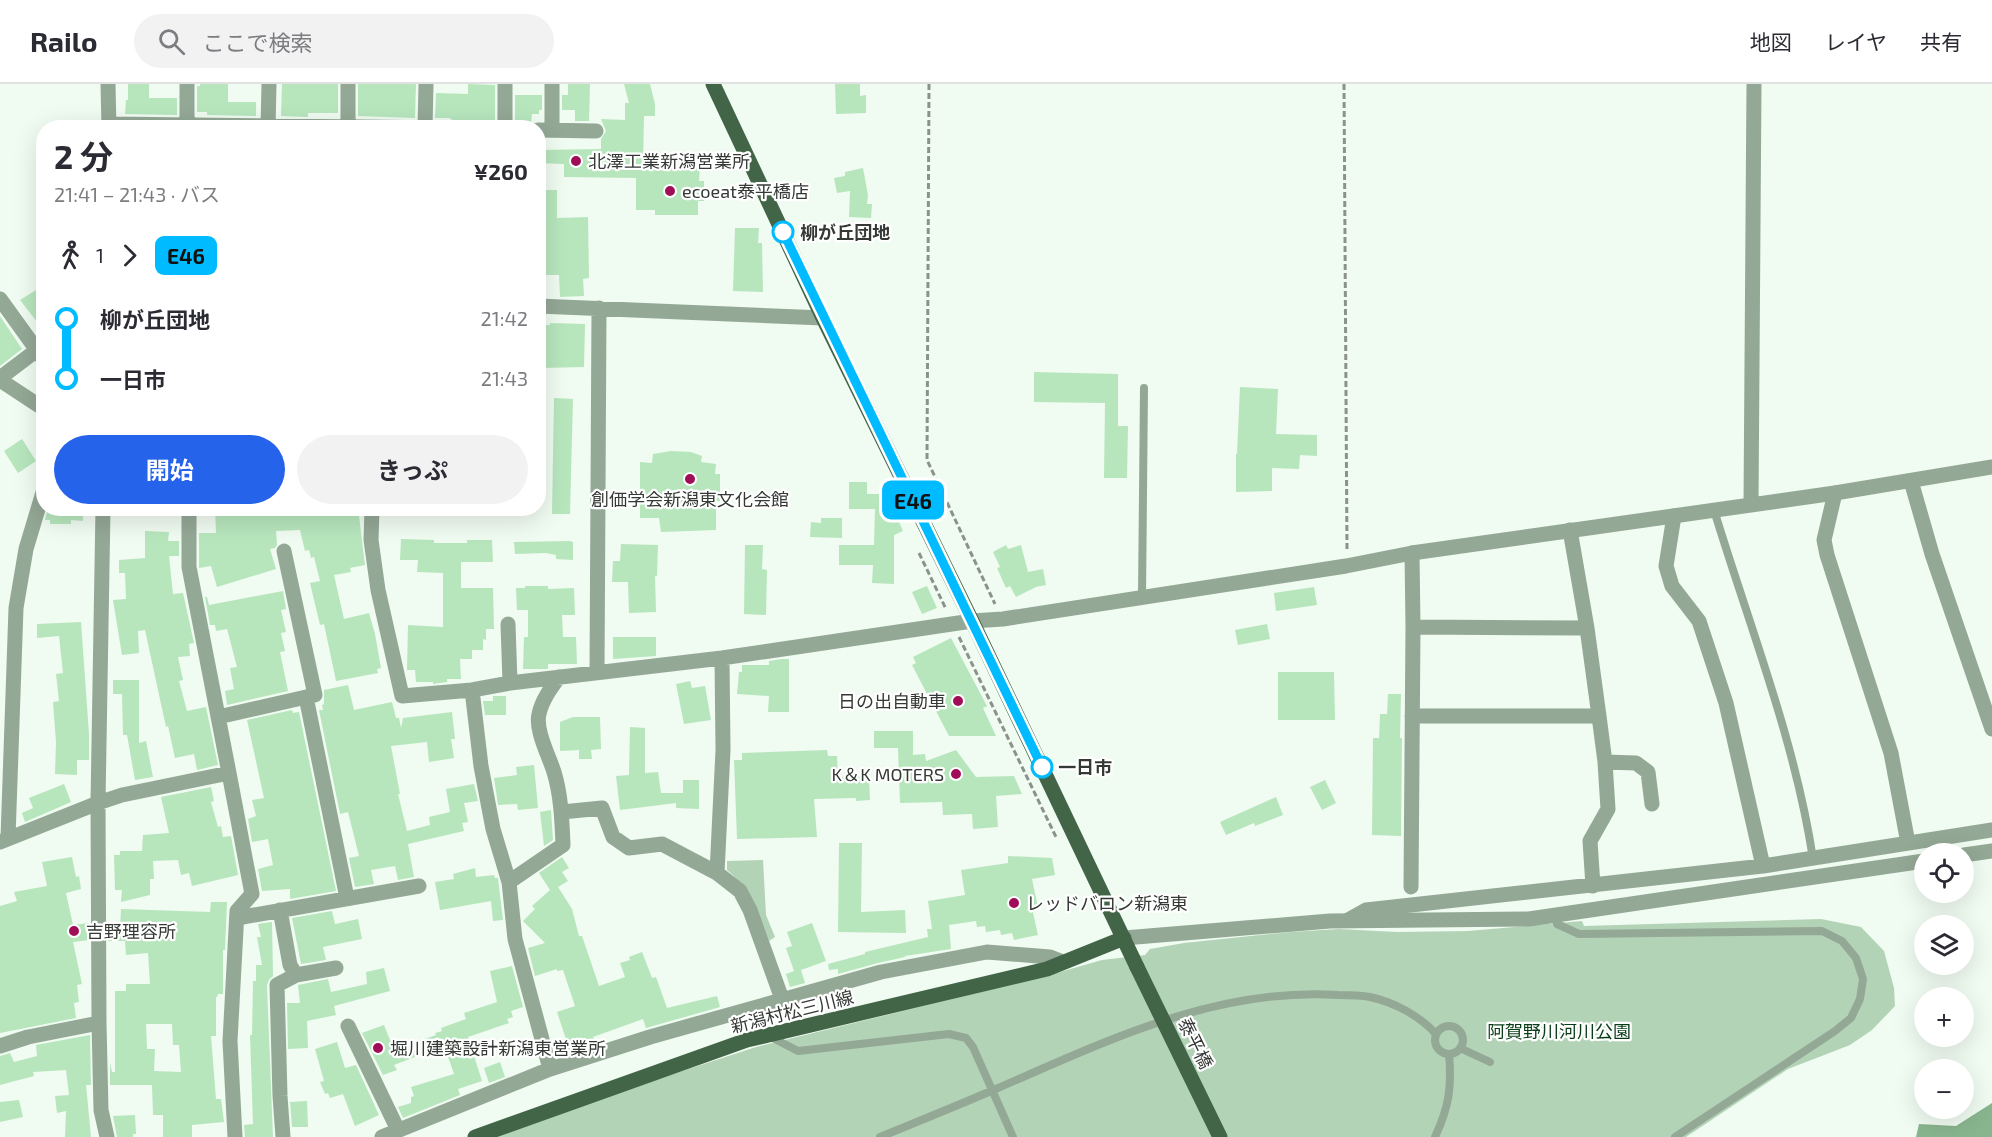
<!DOCTYPE html>
<html lang="ja">
<head>
<meta charset="utf-8">
<style>
  body { margin:0; font-family:"Exo 2","Noto Sans JP",sans-serif; background:#f2f2f3; color:#2b2b33; height:100vh; display:flex; flex-direction:column; font-size:22px; white-space:nowrap }
  * { box-sizing:border-box; margin:0 }
  p { font-size:20px; color:#7c7c81 }
  .icon { flex:none; width:33px; height:33px; fill:none; stroke:currentColor; stroke-width:2; stroke-linecap:round; stroke-linejoin:round }
  .map { position:relative; flex:1; overflow:hidden }
  .side { position:absolute; left:36px; top:36px; width:510px; height:396px; display:flex; flex-direction:column; background:#fff; border-radius:24px; box-shadow:0 6px 24px #0002 }
  .side>* { flex:none }
  .badge { padding:0 12px; border-radius:9px; font-size:21px; line-height:39px }
  .controls { position:absolute; left:1914px; top:759px; display:grid; gap:12px }
  .controls a { display:grid; place-items:center; width:60px; height:60px; border-radius:50%; background:#fff; box-shadow:0 6px 24px #0002; font-size:30px }
  .map>.badge { position:absolute; translate:-50% -50%; box-shadow:0 0 0 3px #fff }
  .legs { display:flex; align-items:center; gap:9px; height:66px; padding:0 18px; font-size:20px }
  .legs p { margin-inline-start:auto }
  .headline { display:flex; align-items:center; justify-content:space-between; height:102px; padding:0 18px }
  h1 { font-size:33px; font-weight:700; line-height:45px }
  .primary-button { display:flex; gap:12px; margin-top:auto; padding:12px 18px }
  .primary-button a { flex:1; height:69px; border-radius:36px; background:#2563eb; color:#fff; font-size:24px; font-weight:700; line-height:69px; text-align:center }
  .primary-button a+a { background:#f2f2f3; color:#2b2b33 }
  ul { padding:0 18px; list-style:none }
  li { display:flex; align-items:center; gap:21px; height:60px; font-size:22px }
  li i { display:grid; place-items:center; width:9px; height:100%; margin:0 8px; background:currentColor }
  li i::after { content:''; width:15px; height:15px; margin:-8px; border:4px solid; border-radius:50%; background:#fff }
  li p { margin-inline-start:auto }
  li:first-child i { background:linear-gradient(#0000 50%,currentColor 0) }
  li:last-child i { background:linear-gradient(currentColor 50%,#0000 0) }
  header { display:flex; align-items:center; gap:36px; box-sizing:border-box; height:84px; padding:0 30px; background:#fff; border-bottom:2px solid #e1e1e2 }
  header strong { font-size:28px }
  nav { display:flex; gap:33px; margin-inline-start:auto; font-size:21px }
  .search { width:420px; height:54px; background:#f2f2f3; display:flex; align-items:center; gap:15px; box-sizing:border-box; padding:0 21px; border-radius:33px; color:#7c7c81; font-size:22px }
  .map>svg:first-child { display:block }
  .green { fill:#b3d3b7 }
  .water { fill:#88b58e }
  .building { fill:#b7e6bd; fill-rule:evenodd }
  .lines { fill:none; stroke-linecap:round; stroke-linejoin:round }
  .path { stroke:#8b928b; stroke-width:3; stroke-dasharray:6 3; stroke-linecap:butt }
  .service { stroke:#94a896; stroke-width:8 }
  .minor { stroke:#94a896; stroke-width:15 }
  .tertiary { stroke:#94a896; stroke-width:15 }
  .primary { stroke:#426548; stroke-width:15 }
  .primary-bridge { stroke:#426548; stroke-width:15 }
  .line-1-casing { stroke:#fff; stroke-width:14 }
  .line-1 { stroke:#0bf; stroke-width:9 }
  .poi-dot { fill:#9f0e57; stroke:#fff; stroke-width:2 }
  .stop-1-dot { fill:#fff; stroke:#0bf; stroke-width:3 }
  .labels { text-anchor:middle; dominant-baseline:central; stroke-width:4.5; stroke-linejoin:round; paint-order:stroke }
  .poi-label { font-size:18px; fill:#353935; stroke:#fff; text-anchor:start }
  .stop-label { font-size:18px; font-weight:bold; fill:#353935; stroke:#fff; text-anchor:start }
  .street-label { font-size:18px; fill:#353935; stroke:#fff }
  .park-label { font-size:18px; fill:#073c17; stroke:#fff }
</style>
</head>
<body>
<header>
<strong>Railo</strong>
<div class="search"><svg class="icon" aria-label="search" viewBox="0 0 24 24"><circle cx="10" cy="10" r="6"/><path d="M15 15l6 6"/></svg>ここで検索</div>
<nav><a>地図</a><a>レイヤ</a><a>共有</a></nav>
</header>
<div class="map">
<svg width="1992" height="1053" viewBox="0 0 1992 1053">
  <rect width="100%" height="100%" fill="#f0fbf1"/>
  <path class="green" d="M763 776 766 831 775 853 769 857C760 831 749 804 727 786V777Z
    M1821 835 1861 843 1884 867 1894 904 1895 922 1872 946 1850 961 1788 985 1686 1053H495L621 1007 756 963 1046 892 1102 876 1145 871 1150 865 1184 859 1290 848 1339 845 1397 848 1468 847 1582 837 1584 842Z"/>
  <path class="water" d="M1992 1019V1053H1916L1919 1040 1956 1042Z"/>
  <path class="building" d="M128 0H149V14H177V31L125 30 126 16H128Z
    M200 0H228V18H256V32L207 31V28H197V2H200Z
    M282 0H338V29H308V33L281 32Z
    M358 0H416L415 34 358 32Z
    M468 0 495 1V39L456 38 449 34H435L436 9 468 10Z
    M568 0H590L589 37H575V26H562V11H568Z
    M624 0H650L655 20V32H644L643 82H700L699 97H704V117H698V131H655V126H636V94L564 93V80L538 79V66L601 65V55L606 47 601 35 625 36V19H629Z
    M835 0H860V12L866 11V29L836 30Z
    M515 11H542V26H539V30H532L531 39H515Z
    M863 84 868 111 867 120H872L871 134 849 133 850 107 837 109 834 94 845 92V88Z
    M538 106H557V134L588 133 589 194 583 195 584 212 560 213 559 191H538Z
    M735 144H759L758 159H762L763 208 733 207Z
    M44 201V247L20 216Z
    M0 232 22 265 0 282Z
    M550 239 585 240 584 283 541 284 542 241H550Z
    M1034 288 1118 290V342H1128L1127 394H1104L1105 319 1034 318Z
    M1240 303 1278 305 1276 350 1317 351V372L1300 371 1299 385 1272 384V407L1236 408V370H1237Z
    M554 314 573 315 570 430H552Z
    M22 355 36 377 18 389 4 367Z
    M671 367 691 368 702 372 701 378 716 380 715 390H720V417H716V446L661 448 659 434H640V378L652 379 653 370Z
    M849 398H867V410H887L903 447 894 451V500L872 499 873 481H839V461H874L875 425H849Z
    M48 424H83V437L71 436V440H50V436H45Z
    M215 424H358L365 481 350 484 351 488 334 491 344 535 369 529 375 550 381 584 377 585 378 589 336 597 324 540 320 541 310 499 320 497 314 473 311 474 309 466 305 467 300 446 276 447 277 461 275 464 270 465 276 485 217 503 211 482 199 484V449H216Z
    M821 434H842V454L810 453 811 438 821 439Z
    M145 447 169 448 168 457H179V472H169L173 510 183 509 194 559 189 560 190 572 178 573 183 596 179 597 187 627 206 623 218 681 197 686 194 670 175 674 168 642 166 643 145 546 138 547 139 569 122 571 113 516 126 515 125 489H119V476L145 474Z
    M401 455 434 456V459H467V456H492L493 478H461V504H493L494 545H486V556L483 555V566H472V575H460L461 595H447V598L433 600V598H416L415 586H407L408 541 443 543V489L417 488 418 476H400Z
    M570 457 573 458V476L556 475V471L546 469 515 470 514 458Z
    M621 460 658 461 657 492H655L656 528 629 529 628 498H612L613 477H620Z
    M745 461H763L762 485 767 486 766 531 744 530Z
    M1006 461 1008 465 1021 461 1028 488 1043 485 1046 501 1036 503 1016 513 1010 502 1006 504 997 484 1000 483 993 468Z
    M525 502H548V505L574 504 575 531H562L563 553H576L577 580H548V585H523L524 553H528V526H517L516 504H525Z
    M927 502 937 524 922 530 912 508Z
    M1314 503 1317 521 1276 527 1274 509Z
    M283 507 286 525 281 526 286 548 281 549 285 567 280 568 288 607 227 621 225 607 234 605 230 584 237 583 227 545 216 547 215 541H210L205 513H207L209 521Z
    M81 538 89 650V676H77V691L55 690 56 658 53 618 59 617 56 590 63 589 59 552 37 554V540Z
    M1267 540 1270 555 1238 561 1235 546Z
    M613 553H656V572L613 575Z
    M951 554 987 622 983 624 996 652H949L912 581 916 579 913 573Z
    M782 575H789V628H768L769 612 737 610 739 588H742V581H769V577Z
    M1278 588H1334L1335 636H1278Z
    M113 596H139V659L146 657 153 693 135 696 127 651H123L122 610H113Z
    M690 597 692 604 705 602 711 636 684 640 676 600Z
    M348 601 354 626 392 618 396 634H399L401 644 403 634 452 628 455 655H451L454 674 429 678 427 658 391 662 400 710H398L407 747 430 741 429 733 450 728 446 705 474 700 478 717 464 719 468 738 462 739 464 747 408 760 414 793 398 796 395 782 371 786 374 800 355 803 349 774 359 772 348 728 340 730 319 626H323L322 621 324 620V606Z
    M1388 610H1401L1400 654H1402L1401 752 1372 751 1373 654H1379L1380 630H1387Z
    M493 612H506V631H485L483 617H493Z
    M292 626 293 629 299 628 336 807 290 815V805L262 807 258 785 273 781 268 755 252 758 248 735 256 732 252 716 264 714 247 636Z
    M573 633H600L601 665 591 666 592 675H579V666L560 667V638Z
    M630 643 645 644V689L658 688 661 709H683V696H699V725L676 724V719L620 726 616 692 629 691Z
    M874 647H913V671L925 670 926 677 956 666 976 693 1014 692 1022 710 996 712 998 743 973 745 972 730 943 731 942 718 900 719 898 664H874Z
    M827 666 828 672H837L838 693 869 692 870 716 856 717V714L814 715 817 753 737 755 734 676H742V669Z
    M534 681 538 724 518 726 517 720 498 721 494 694 517 691 516 683Z
    M1325 696 1336 719 1322 726 1310 703Z
    M64 700 71 718 25 738 22 729 33 724 29 714Z
    M211 703 214 717 211 718 218 743 221 742 223 753 231 752 238 791 192 802 189 789 181 791 178 776 153 777 154 795H150V811L121 818 122 806H115L114 771H120V767H142L143 751 169 749 161 713Z
    M1276 713 1283 731 1255 742 1254 739 1226 751 1220 738Z
    M551 726 553 756 544 762 540 728Z
    M839 759H862L861 828 905 826 906 849 838 848Z
    M1008 772 1052 774 1055 791 1032 795 1038 823 1032 824 1038 851 1014 856 1012 849 1001 851 1000 846 986 848 985 842 977 843 976 837 949 841 951 865 905 872V873L878 879 838 890V885L829 886 828 880 865 870V868L928 853 927 845H932L928 817 965 811 961 786 1008 779Z
    M72 773 76 793 79 792 81 805 66 809 73 841 89 839V856L73 858 82 900 77 901 79 918 74 919 76 934 0 949V822L17 817 14 808 47 802 42 778Z
    M562 773 569 784 562 788 568 797 558 803 572 825 579 852H582L599 902 625 893 620 879 630 876 629 873 642 868 652 894 656 893 667 924 717 912 720 923 646 944 643 935 593 953 596 960 558 972 554 959 566 955 557 928 575 922 563 886 557 887V885L535 892 528 864 545 859 523 837 535 825 532 822 550 806 539 789Z
    M475 784 476 793 494 791 495 794H498L503 836 493 837 491 817 440 826 435 798 454 795 453 790Z
    M211 818H227L225 866H223V910H218L217 913H216V952H211L216 1015H221L224 1038 192 1041V1053H163V1031H153L152 1001H110V979L112 988H115V907H126V900H150L148 869 126 871 125 857H108V845H120L121 825 210 828ZM146 940H172L173 961H179L181 988 154 987 155 965H147Z
    M332 827 335 840 358 835 362 855 323 863 326 876 301 880 292 834Z
    M272 838 273 892 269 896 267 901 273 1053H245L244 1041 253 1040 250 951H252L253 897H256V881H262L257 853H261L258 840Z
    M812 839 826 877 801 886 805 899 790 903 786 890 794 887 786 864 792 862 787 848Z
    M512 882 523 923 511 927 513 933 507 935 509 939 468 953 482 997 458 1005 460 1011 403 1034 398 1023 411 1019V1013L414 1012 411 1003 454 990 445 964 441 965V963L394 981 397 986 383 991 362 949 384 941 394 966 436 951 435 949 442 947 441 944 466 935 464 929 497 918 490 887Z
    M384 884 390 907 334 922 336 931 307 937 308 964 288 965 287 919H300L298 901 328 895 331 908 367 900 366 888Z
    M90 951 91 1001H86L91 1053H65L66 1027 57 1029 55 1012 69 1011 66 986 33 988 34 992 0 1001V972L10 969 14 978 37 972 36 961Z
    M337 958 345 984 356 981 379 1031 355 1042 343 1010 330 1014 328 1009 325 1010 320 998 324 997 315 965Z
    M500 978 505 993 489 999 484 984Z
    M19 1016 23 1033 0 1038V1018Z
    M307 1017 308 1043H292L290 1018Z
    M135 1031 136 1050H133V1053H117L113 1032Z"/>
  <g class="lines">
    <path class="path" d="M929 0 927 376 995 520
      M1344 0 1347 466
      M919 469 946 525
      M959 553 1057 755"/>
    <path class="service" d="M1714 426C1749 541 1795 656 1813 775
      M1142 513 1144 304
      M1555 831 1557 840 1579 850 1822 847 1842 857 1856 874 1863 895 1860 915 1851 934 1835 947 1675 1053
      M1435 956a14 14 0 1 1 28 0a14 14 0 1 1-28 0Z
      M769 952 798 967 949 950 966 954 973 963 1013 1053
      M1460 964 1490 978
      M880 1053C919 1037 959 1021 998 1004 1106 957 1217 903 1338 911 1348 911 1360 911 1370 913 1394 918 1420 932 1436 950
      M1435 1053C1449 1023 1452 1003 1449 970"/>
    <path class="minor" d="M108 0 109 44
      M109 40 448 44
      M187 44V0
      M268 44 269 0
      M348 44V0
      M425 44 426 0
      M505 44V0
      M538 46 596 47
      M552 46V0
      M0 215 44 276
      M538 222 823 234
      M0 294 37 266
      M0 296 44 325
      M1911 397 1932 470 1992 645
      M1835 409 1824 456 1827 471 1891 669 1908 759
      M103 424 98 719 99 939 101 1026 107 1053
      M372 424 371 456 378 506 402 612 472 606 510 599 722 574 972 537
      M1674 432 1666 482 1672 502 1699 537 1726 619 1763 782
      M508 540 510 599
      M1413 543 1587 544
      M722 574 723 666 717 789 740 807 750 826 782 915
      M597 589 599 224
      M472 606 481 682 493 745 509 798 515 855 550 985
      M306 613 347 814
      M1412 632H1599L1587 544 1570 446
      M1599 632 1605 678 1636 679 1648 688 1652 720
      M218 633 315 611 284 467
      M229 689 252 810 237 827 230 957 235 1053
      M98 719 122 711 229 689 189 483V424
      M562 728 602 724 613 753 629 764 662 760 717 789
      M8 754 16 524 26 465 44 405
      M509 798 563 761C562 736 561 711 554 688 549 672 535 646 539 630 542 616 551 604 559 593
      M1593 802 1590 757 1608 725 1605 678
      M1411 803 1413 543 1412 469
      M280 826 290 881 296 891 336 884
      M237 834 419 802
      M1348 836 1366 826 1763 782 1992 746
      M348 942 398 1046
      M0 962 28 953 99 939
      M283 1053 280 1012 277 901 296 891
      M382 1053 550 985 650 953 881 888 987 868 1050 873 1063 878"/>
    <path class="tertiary" d="M1751 421 1754 0
      M972 537 1003 535 1346 482 1412 469 1835 409 1992 383
      M0 758 98 719
      M1964 771 1992 767
      M1124 854 1330 837 1529 835 1924 777"/>
    <path class="primary" d="M713 0 823 234 972 537 1137 883
      M475 1053 747 956 1047 885 1124 854"/>
    <path class="primary-bridge" d="M1137 883 1220 1053"/>
  </g>
  <g class="lines">
    <g class="line-1-casing">
      <path id="line-1" d="M783 148 1042 683"/>
    </g>
    <use href="#line-1" class="line-1"/>
  </g>
  <g class="poi-dot">
    <circle cx="576" cy="77" r="6"/>
    <circle cx="670" cy="107" r="6"/>
    <circle cx="690" cy="395" r="6"/>
    <circle cx="958" cy="617" r="6"/>
    <circle cx="956" cy="690" r="6"/>
    <circle cx="1014" cy="819" r="6"/>
    <circle cx="74" cy="847" r="6"/>
    <circle cx="378" cy="964" r="6"/>
  </g>
  <g class="stop-1-dot">
    <circle cx="783" cy="148" r="10"/>
    <circle cx="1042" cy="683" r="10"/>
  </g>
  <g class="labels">
    <g class="poi-label">
      <text x="588" y="77">北澤工業新潟営業所</text>
      <text x="682" y="107">ecoeat泰平橋店</text>
      <text x="690" y="415" text-anchor="middle">創価学会新潟東文化会館</text>
      <text x="946" y="617" text-anchor="end">日の出自動車</text>
      <text x="944" y="690" text-anchor="end">K＆K MOTERS</text>
      <text x="1026" y="819">レッドバロン新潟東</text>
      <text x="86" y="847">吉野理容所</text>
      <text x="390" y="964">堀川建築設計新潟東営業所</text>
    </g>
    <g class="stop-label">
      <text x="800" y="148">柳が丘団地</text>
      <text x="1058" y="683">一日市</text>
    </g>
    <g class="street-label">
      <text transform="translate(792 927) rotate(-14)">新潟村松三川線</text>
      <text transform="translate(1196 959) rotate(64)">泰平橋</text>
    </g>
    <g class="park-label">
      <text x="1559" y="947">阿賀野川河川公園</text>
    </g>
  </g>
</svg>
<div class="controls">
<a><svg class="icon" aria-label="locate" viewBox="0 0 24 24"><circle cx="12" cy="12" r="6"/><path d="M12 2v4M12 18v4M2 12h4M18 12h4"/></svg></a>
<a><svg class="icon" aria-label="layers" viewBox="0 0 24 24"><path d="M12 4l9 5-9 5-9-5zM3 14l9 5 9-5"/></svg></a>
<a>+</a>
<a>−</a>
</div>
<b class="badge" style="left:913px;top:416px;background:#0bf;color:#111">E46</b>
<section class="side">
<div class="headline"><div><h1>2 分</h1><p>21:41 – 21:43 · バス</p></div><b>¥260</b></div>
<div class="legs"><svg class="icon" aria-label="walk" viewBox="0 0 24 24"><circle cx="13" cy="4" r="2"/><path d="M13 8l-2 6 4 7M11 14l-3 7M7 12l3-4h3l4 4"/></svg>1<svg class="icon" aria-label="forward" viewBox="0 0 24 24"><path d="M9 5l7 7-7 7"/></svg><b class="badge" style="background:#0bf;color:#111">E46</b></div>
<ul>
<li><i style="color:#0bf"></i><b>柳が丘団地</b><p>21:42</p></li>
<li><i style="color:#0bf"></i><b>一日市</b><p>21:43</p></li>
</ul>
<div class="primary-button"><a>開始</a><a>きっぷ</a></div>
</section>
</div>
</body>
</html>
